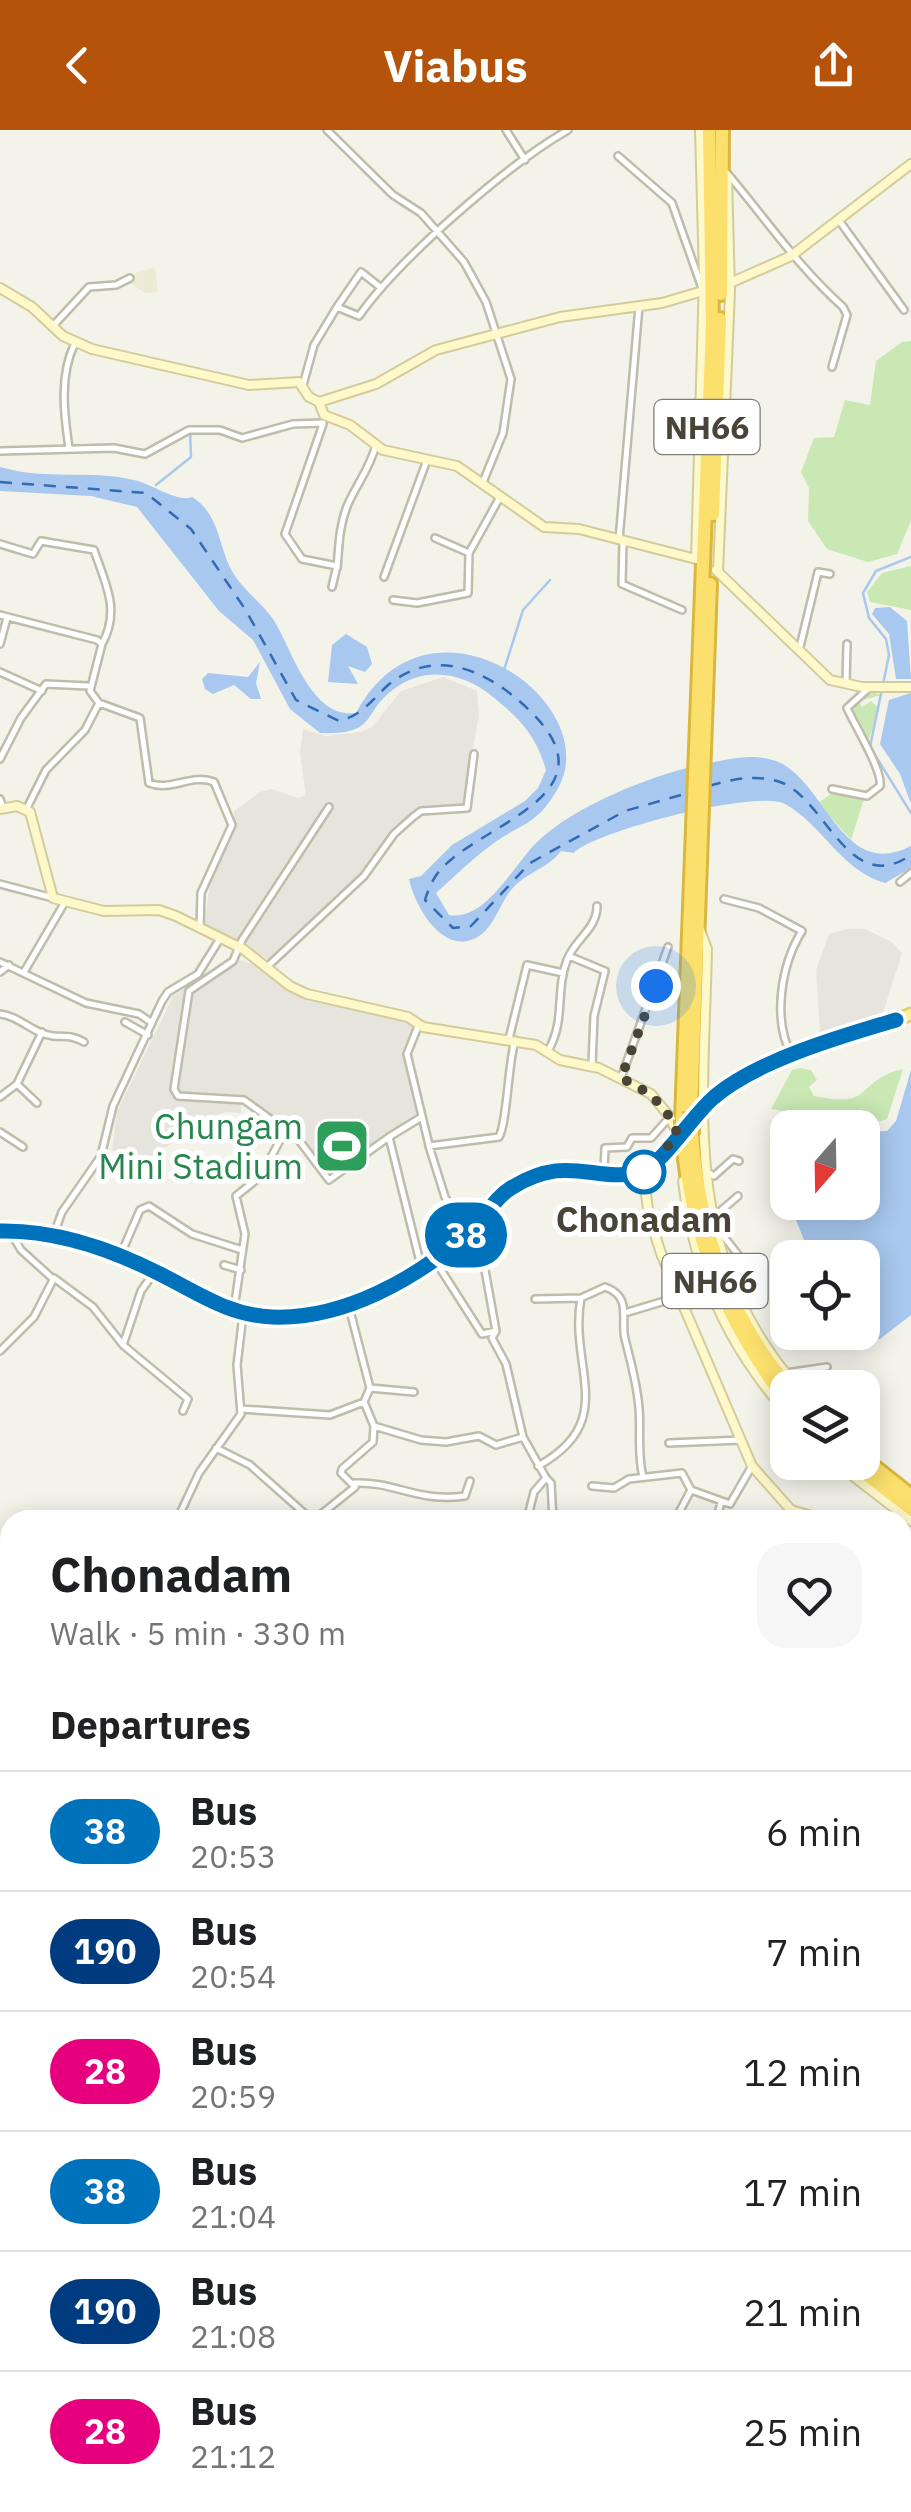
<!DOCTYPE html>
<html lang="en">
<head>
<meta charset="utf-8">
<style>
  body { margin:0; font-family:"IBM Plex Sans",sans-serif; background:#f6f6f6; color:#202124; height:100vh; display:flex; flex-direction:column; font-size:38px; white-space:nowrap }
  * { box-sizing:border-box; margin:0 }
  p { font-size:32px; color:#757577 }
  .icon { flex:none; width:55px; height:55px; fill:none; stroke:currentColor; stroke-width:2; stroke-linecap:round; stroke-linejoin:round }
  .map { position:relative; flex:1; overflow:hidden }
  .panel { position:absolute; left:0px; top:1380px; width:912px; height:1002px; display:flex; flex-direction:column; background:#fff; border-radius:30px 30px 0 0; box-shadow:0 5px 25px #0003 }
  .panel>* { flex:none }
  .badge { padding:0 20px; border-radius:32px; font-size:35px; line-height:65px }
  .needle { width:65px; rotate:200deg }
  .tools { position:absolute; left:770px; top:980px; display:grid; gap:20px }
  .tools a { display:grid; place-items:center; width:110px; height:110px; border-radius:20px; background:#fff; box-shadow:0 5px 25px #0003; font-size:50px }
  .you { position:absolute; width:50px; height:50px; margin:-25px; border:8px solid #fff; border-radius:50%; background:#1a73e8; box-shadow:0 0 0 15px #1a73e833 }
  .map>.badge { position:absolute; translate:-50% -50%; box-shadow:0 0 0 5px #fff }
  h2 { padding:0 50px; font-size:38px; line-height:90px }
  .round { display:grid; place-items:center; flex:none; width:105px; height:105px; border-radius:30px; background:#f6f6f6 }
  .headline { display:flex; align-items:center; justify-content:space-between; height:170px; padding:0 50px }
  h1 { font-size:48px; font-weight:700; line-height:75px }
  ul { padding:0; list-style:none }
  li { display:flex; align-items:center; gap:30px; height:120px; padding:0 50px; border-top:2px solid #e0e0e0 }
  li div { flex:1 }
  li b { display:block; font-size:38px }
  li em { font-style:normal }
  li .badge { min-width:110px; font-weight:700; text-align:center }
  header { display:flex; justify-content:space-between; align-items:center; height:130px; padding:0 50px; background:#b45309; color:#fff; font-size:45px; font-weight:700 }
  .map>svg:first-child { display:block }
  .industrial { fill:#e7e4de }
  .education { fill:#edead4 }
  .green { fill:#c9e8b4 }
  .water { fill:#a8c8ef }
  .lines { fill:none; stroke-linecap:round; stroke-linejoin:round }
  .stream { stroke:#a8c8ef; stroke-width:2.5 }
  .ferry { stroke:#326bb3; stroke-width:2.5; stroke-dasharray:12 10; stroke-linecap:butt }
  .street-casing { stroke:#c0bcac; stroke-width:10 }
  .secondary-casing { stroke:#d3cc9a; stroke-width:12 }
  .primary-casing { stroke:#e2cf6a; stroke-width:15 }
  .highway-casing { stroke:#dbb73d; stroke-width:18 }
  .street { stroke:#fff; stroke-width:5 }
  .secondary { stroke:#fef8cb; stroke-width:8 }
  .primary { stroke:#fcee9b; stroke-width:10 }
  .highway { stroke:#fbe06e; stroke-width:12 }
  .highway-bridge-casing { stroke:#dbb73d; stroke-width:18; stroke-linecap:butt }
  .highway-bridge { stroke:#fbe06e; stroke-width:12 }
  .line-casing { stroke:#fff; stroke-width:22 }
  .line { stroke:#0072bc; stroke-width:15 }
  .walk { stroke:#484438; stroke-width:10; stroke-dasharray:0 18 }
  .stop-dot { fill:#fff; stroke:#0072bc; stroke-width:5 }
  .labels { text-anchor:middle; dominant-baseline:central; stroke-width:10; stroke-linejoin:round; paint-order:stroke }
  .shield { fill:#fff; stroke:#7f7c74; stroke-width:2.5 }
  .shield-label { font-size:32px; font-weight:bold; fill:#484438 }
  .leisure-label { font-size:35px; fill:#27864d; stroke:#fff; text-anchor:end }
  .stop-label { font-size:35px; font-weight:bold; fill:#484438; stroke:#fff }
</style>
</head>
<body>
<header><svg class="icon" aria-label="back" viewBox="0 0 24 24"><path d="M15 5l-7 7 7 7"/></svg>Viabus<svg class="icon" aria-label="share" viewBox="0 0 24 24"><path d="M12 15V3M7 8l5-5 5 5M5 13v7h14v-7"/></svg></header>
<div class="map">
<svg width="911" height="2382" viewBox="0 0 911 2382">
  <rect width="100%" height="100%" fill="#f4f3ea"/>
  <path class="industrial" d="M443 547 477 561 479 586 462 676 421 679 403 692 355 751 270 830 204 795 212 742 234 698V681L260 662 272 659 298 668 306 665 300 623 303 599 326 606 361 602 372 597 401 561Z
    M846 799H865L892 812 902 823 880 892 816 915 820 901 816 840 829 804Z
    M232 828 253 834 288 861 316 872 414 893 404 918 417 986 331 1047 294 1000 241 975V983L225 982 208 989 142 1033 112 1020 117 982 173 866Z"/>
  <path class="education" d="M155 138 158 162 145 163 129 152 137 142Z"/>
  <path class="green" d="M911 211V391L897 424 868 432 827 419 808 391 809 358 801 342 814 308 834 307 845 270 870 275 876 231 902 212Z
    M911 436V480L870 472 867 462 882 443Z
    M868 560 881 565 859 571 862 577 871 571 879 579 868 612 848 569Z
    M832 663 864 669 851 710 818 673Z
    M800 938 811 940 817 950 809 957 814 966C877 979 853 951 903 939L887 989 868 995 771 979 792 940Z
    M353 988 372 1013 331 1045 312 1020Z"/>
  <path class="water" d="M0 337C50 351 87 339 134 350 152 354 178 373 192 367 220 384 218 416 232 441 242 459 261 472 273 489 292 518 310 589 356 583 429 445 609 574 557 660 536 696 523 692 494 713 473 728 455 746 436 763L449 785C485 792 513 736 537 712 575 675 656 643 709 633 731 629 754 623 776 631 826 650 841 752 911 716V738L885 753C840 740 824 696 785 674 758 659 595 701 574 723L561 721C550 736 534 740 519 752 502 765 498 791 482 804 445 832 414 775 409 749L421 746 452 715 525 671 538 658 546 640C536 605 520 589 493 567 464 543 426 535 394 559 361 583 379 605 320 603L290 579 253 510 219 481 137 377 91 366 0 361Z
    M890 477 907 491 911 549H896L889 504 872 484 875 478Z
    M346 504 367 517 372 534 365 542 348 536 358 554 328 552 332 515Z
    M260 532 256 553 261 569H251L234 555 213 564 205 559 202 549 208 543 248 547Z
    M911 563V674L900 644 880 614 889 570Z
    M911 940V1185L880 1209 843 1207 841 1203 862 1202V1128L811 1127 789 1073 862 1072 863 1002 887 1001 896 991Z
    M779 991 827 997 788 998 787 1069 777 1036Z"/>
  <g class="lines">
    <path class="stream" d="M156 355 191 327 190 301
      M911 427 876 441 863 463 869 488 886 509 889 525 870 617 911 683
      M504 540 523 480 550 450"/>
    <path class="ferry" d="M0 352 146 363 191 399 245 479 296 570 339 591C362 585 370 572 387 556 435 515 489 541 529 580 616 663 488 691 443 737 434 746 429 757 425 770L453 798 471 796 530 733 625 681 688 663
      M709 656C732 649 757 644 780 652 826 668 848 768 911 725"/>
    <g class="street-casing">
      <path id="street" d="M327 0 393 65 421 83 464 132 486 172 511 249 503 303 483 352
        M506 0 525 30
        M618 26 672 73 702 158
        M727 43C766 89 798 137 843 177L847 185 832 237
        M838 89 904 180
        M337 177 361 142 380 157
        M52 197 89 157 116 155 130 148
        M303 255 314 215 337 177 359 186C399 129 507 35 568 0
        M323 294 285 404 302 429 337 436 332 457
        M69 318C64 284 59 245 75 213
        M0 321 114 318 145 324 189 300H220L242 308 293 294 323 293
        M435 408 469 423
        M619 410 639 176
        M623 411 622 454 682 480
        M0 414 33 424 41 411 94 420C105 453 121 480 102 514
        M337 438C339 416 339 395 348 374 357 354 370 338 376 315
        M384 447 427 330
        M393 470 417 473 468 463 469 423 500 367
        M0 485 97 510 102 514 90 561 99 573 140 588 149 653C170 662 192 643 214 652L232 695 201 763 200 798
        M0 514 7 488
        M799 521 818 442 830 444
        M0 542 42 561
        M846 553 847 514
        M0 629 21 588 46 554 88 556
        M832 659 867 666 880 656C883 641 855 596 847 578L869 558
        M0 669 3 678
        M329 677 242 810 233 831 189 861 174 959 178 966 244 970 298 1009 329 1050 389 1007
        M27 678 46 640 85 600 99 573
        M900 752 911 743
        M0 754 53 768
        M724 769 759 778 802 801C781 835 772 890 792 926
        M569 826 605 841 594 886 592 935
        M0 832 86 873 139 884 152 893
        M268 836 364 746 394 704 413 687 421 681 467 678 474 624
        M0 842 9 835
        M24 842 65 772
        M0 884C20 886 33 904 53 906 65 907 72 905 84 912
        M125 892 148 905
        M419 894 407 924 429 1015
        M509 909 527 835 563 843
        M548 921C566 890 555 862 567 830 575 809 597 799 597 776
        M621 948 668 817
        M0 967 17 954
        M37 973 17 954 42 902
        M420 988 389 1007 421 1136
        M0 1002 23 1017
        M604 1041 605 1018 627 1017 632 1008H651L669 988
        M707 1042 714 1046 733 1029 739 1031
        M716 1085 738 1066
        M718 1099 750 1140
        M11 1103 21 1120 52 1148
        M54 1104 62 1082 101 1026 113 976 162 871 168 862 198 844 221 807
        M121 1124 140 1080 149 1076 192 1104 242 1120
        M224 1135 241 1140
        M153 1144 141 1161 123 1215 188 1269 183 1281
        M535 1169 581 1168 605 1157C633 1167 620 1189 625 1209 631 1232 637 1254 639 1278 641 1302 637 1323 643 1347
        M349 1177 370 1258 364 1272 374 1296 421 1310 446 1312 479 1306 496 1315 523 1307 506 1234 492 1208 496 1201 482 1204 436 1132
        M234 1179 245 1104 236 1066 261 1046 286 999
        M628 1182 678 1167
        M496 1201 483 1129 445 1067 429 1016 499 1007C507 993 508 935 515 910
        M0 1221 34 1187 54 1148 93 1177 123 1215
        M786 1243 827 1237
        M370 1258 414 1262
        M241 1279 330 1285 364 1272
        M523 1307 546 1348 534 1362 527 1390
        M669 1313 741 1310
        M216 1318 250 1335 312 1390
        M538 1336C620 1291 568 1237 581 1168
        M546 1348 551 1353 553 1390
        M354 1353C394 1351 419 1373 465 1366L470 1351
        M592 1356 614 1358 629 1349 682 1343 691 1360 730 1374 752 1336
        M177 1390 199 1343 241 1284 237 1235 243 1185
        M314 1390 355 1357 341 1343 342 1339 373 1312 374 1296
        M675 1390 691 1360
        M717 1390 721 1371
        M902 1418 911 1407
        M902 1523 911 1498
        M0 1530 10 1532
        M902 1563 911 1567
        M902 1658 911 1664
        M10 1680V1688
        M0 1721 10 1733
        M902 1877 911 1875
        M0 1888 10 1911
        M0 1956 10 1958
        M902 2101 907 2139
        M902 2225H911
        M902 2353 911 2358
        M0 2366 10 2365
        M148 2372 171 2373 182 2382
        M489 2372 496 2382
        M867 2375 881 2382
        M10 2382 12 2372
        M127 2382 132 2372
        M197 2382 204 2372
        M660 2382 663 2372"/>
    </g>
    <g class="secondary-casing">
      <path id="secondary" d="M730 153 791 126 911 34
        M0 158 32 177 63 206 92 219 249 255 299 252 309 267 319 272
        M319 272 324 285 350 295 383 320 457 336 544 397 579 399 696 429 704 147 700 0
        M319 272 376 254 436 220 560 187 662 173 703 161
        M716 440 830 550 862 557H911
        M718 442 730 161 727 47
        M0 679 17 676 30 682 53 768 104 781 159 780 176 786 243 819 290 856 307 864 408 887 423 897 536 915 560 930 599 938 651 964 670 987 677 1003
        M700 800 707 819C704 982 680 1123 798 1258
        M643 1042 649 1087 662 1126 752 1336 791 1380 826 1390
        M683 1051C693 1139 728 1217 788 1284
        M835 1332 911 1391
        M902 1447 911 1448
        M902 1711 911 1704
        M325 2382V2372"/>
    </g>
    <g class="primary-casing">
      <path id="primary" d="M0 1101C54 1100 112 1119 160 1144 198 1163 228 1185 272 1187 344 1190 417 1148 470 1102 485 1089 493 1069 511 1058 570 1022 594 1054 643 1042 666 1031 692 983 718 964 775 923 848 911 911 884"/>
    </g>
    <g class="highway-casing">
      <path id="highway" d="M721 164 722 0
        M713 384 720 189
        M691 981 710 454
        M682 989 712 195 709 0
        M692 1005C699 1097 728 1187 790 1258
        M683 1011C692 1110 728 1195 788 1274
        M862 1327 911 1366
        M850 1332 911 1379"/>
    </g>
    <use href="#street" class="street"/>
    <use href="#secondary" class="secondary"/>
    <use href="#primary" class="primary"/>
    <use href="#highway" class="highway"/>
    <g class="highway-bridge-casing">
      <path id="highway-bridge" d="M691 981 692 1005
        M682 989 683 1011"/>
    </g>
    <use href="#highway-bridge" class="highway-bridge"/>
  </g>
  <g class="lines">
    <g class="line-casing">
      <path id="line" d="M0 1101C55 1100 111 1119 160 1144 198 1163 228 1185 272 1187 344 1190 417 1148 470 1102 485 1089 493 1069 511 1058 569 1022 593 1054 643 1042 662 1033 692 987 712 969 754 931 842 906 896 890"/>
    </g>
    <use href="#line" class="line"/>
    <path class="walk" d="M644 1042 656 1033 677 1003C666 974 648 961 621 948L656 856"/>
  </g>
  <defs>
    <g id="stadium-square" transform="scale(2.875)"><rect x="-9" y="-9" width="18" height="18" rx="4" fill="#2e9e5b" stroke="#fff"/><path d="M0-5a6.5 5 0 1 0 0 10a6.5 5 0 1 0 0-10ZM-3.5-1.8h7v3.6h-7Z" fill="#fff"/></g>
  </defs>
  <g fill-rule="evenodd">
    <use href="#stadium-square" x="342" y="1016"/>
  </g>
  <circle class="stop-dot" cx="644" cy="1042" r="20"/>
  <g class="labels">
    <g class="shield">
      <rect x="654.5" y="270" width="105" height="54" rx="8"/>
      <rect x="662.5" y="1124" width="105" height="54" rx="8"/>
    </g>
    <g class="shield-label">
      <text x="707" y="297">NH66</text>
      <text x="715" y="1151">NH66</text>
    </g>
    <g class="leisure-label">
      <text x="303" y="996">Chungam<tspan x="303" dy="40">Mini Stadium</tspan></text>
    </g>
    <g class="stop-label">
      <text x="644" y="1089">Chonadam</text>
    </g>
  </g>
</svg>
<div class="tools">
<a><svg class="needle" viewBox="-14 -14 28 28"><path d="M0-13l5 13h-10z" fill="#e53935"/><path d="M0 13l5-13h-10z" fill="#757577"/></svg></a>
<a><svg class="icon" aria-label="locate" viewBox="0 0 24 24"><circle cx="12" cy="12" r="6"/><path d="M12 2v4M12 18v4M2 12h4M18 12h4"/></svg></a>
<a><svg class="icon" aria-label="layers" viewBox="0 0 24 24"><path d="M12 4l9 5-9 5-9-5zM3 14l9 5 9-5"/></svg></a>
</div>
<div class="you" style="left:656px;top:856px"></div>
<b class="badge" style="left:466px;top:1105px;background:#0072bc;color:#fff">38</b>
<section class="panel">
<div class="headline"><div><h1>Chonadam</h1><p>Walk · 5 min · 330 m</p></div><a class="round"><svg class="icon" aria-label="heart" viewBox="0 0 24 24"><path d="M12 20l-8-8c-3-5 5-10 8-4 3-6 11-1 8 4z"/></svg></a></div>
<h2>Departures</h2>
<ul>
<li><span class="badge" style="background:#0072bc;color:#fff">38</span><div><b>Bus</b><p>20:53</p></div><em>6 min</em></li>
<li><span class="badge" style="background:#003b80;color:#fff">190</span><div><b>Bus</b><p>20:54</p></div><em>7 min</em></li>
<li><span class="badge" style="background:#e6007e;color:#fff">28</span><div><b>Bus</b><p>20:59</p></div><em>12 min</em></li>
<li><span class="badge" style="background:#0072bc;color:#fff">38</span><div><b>Bus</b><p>21:04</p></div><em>17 min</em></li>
<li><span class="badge" style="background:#003b80;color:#fff">190</span><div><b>Bus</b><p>21:08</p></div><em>21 min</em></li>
<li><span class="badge" style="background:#e6007e;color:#fff">28</span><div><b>Bus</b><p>21:12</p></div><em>25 min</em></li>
</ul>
</section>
</div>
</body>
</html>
